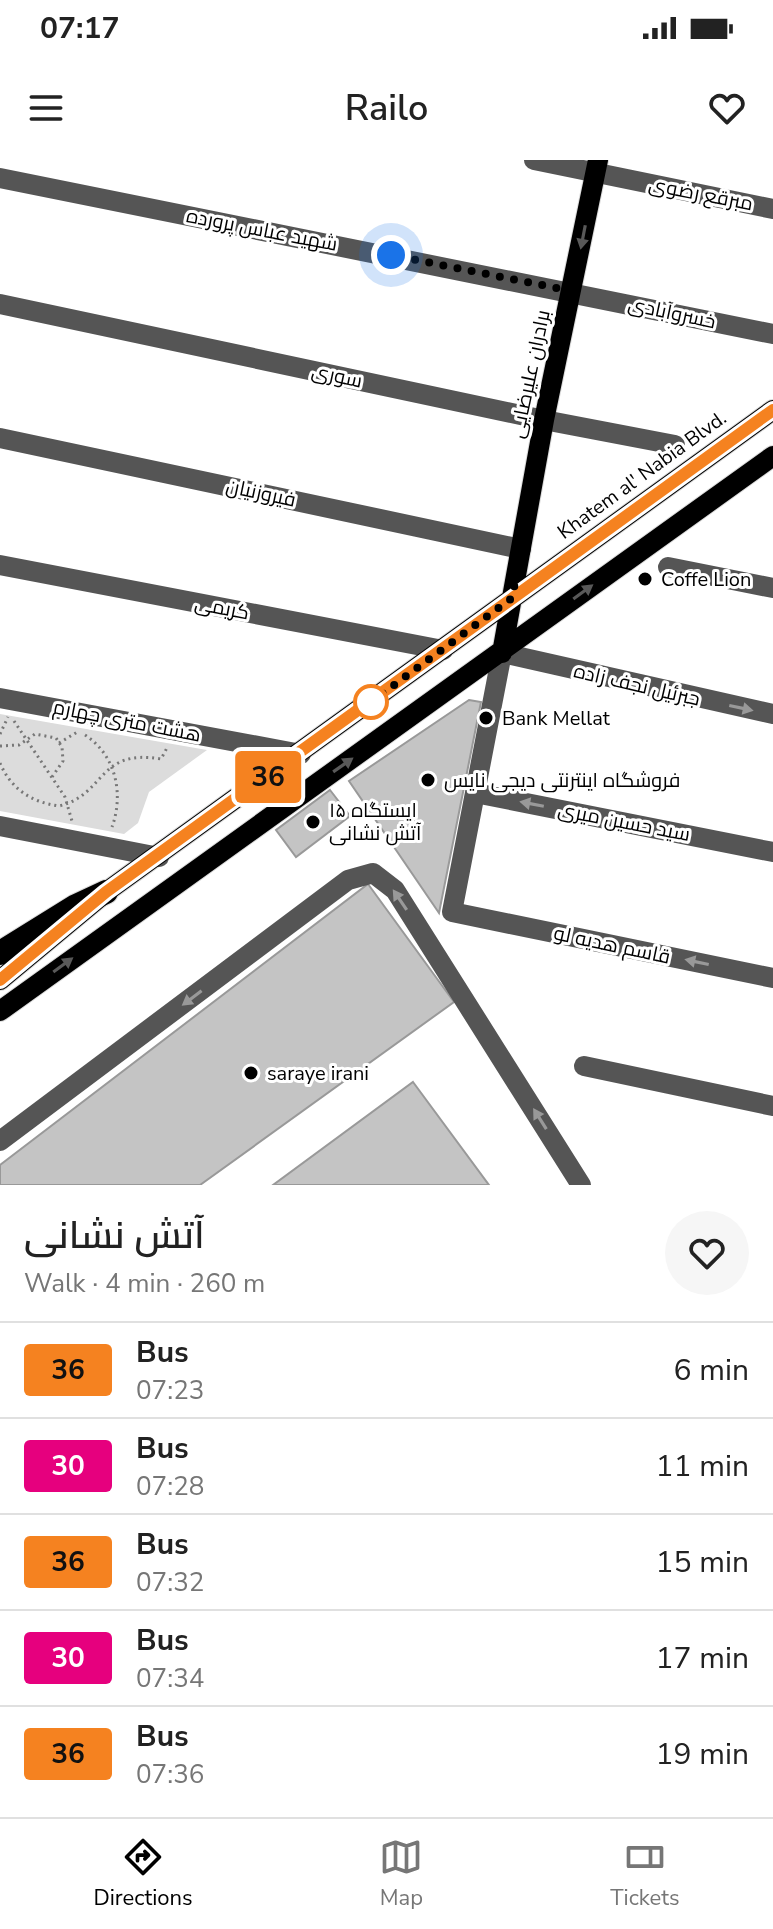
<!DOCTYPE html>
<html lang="en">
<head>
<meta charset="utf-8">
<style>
  body { margin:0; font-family:"Nunito Sans",Cairo,sans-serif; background:#f6f6f6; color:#222; height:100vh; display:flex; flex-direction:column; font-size:30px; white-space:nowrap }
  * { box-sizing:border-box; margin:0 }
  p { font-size:26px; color:#767676 }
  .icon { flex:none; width:44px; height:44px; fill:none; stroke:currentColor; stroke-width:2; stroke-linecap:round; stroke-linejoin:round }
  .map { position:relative; height:1025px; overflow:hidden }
  .side { display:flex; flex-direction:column; background:#fff; flex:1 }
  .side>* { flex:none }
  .badge { padding:0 16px; border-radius:6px; font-size:28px; line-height:52px }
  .you { position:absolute; width:40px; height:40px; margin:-20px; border:6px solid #fff; border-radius:50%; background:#1a73e8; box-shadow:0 0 0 12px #1a73e833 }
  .map>.badge { position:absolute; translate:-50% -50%; box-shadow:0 0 0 4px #fff }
  .round { display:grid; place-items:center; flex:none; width:84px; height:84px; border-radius:42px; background:#f6f6f6 }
  .head { display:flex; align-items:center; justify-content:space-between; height:136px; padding:0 24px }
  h1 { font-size:38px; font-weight:600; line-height:60px }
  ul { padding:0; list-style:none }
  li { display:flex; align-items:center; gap:24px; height:96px; padding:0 24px; border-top:2px solid #e0e0e0 }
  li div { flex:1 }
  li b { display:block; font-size:30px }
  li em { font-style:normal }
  li .badge { min-width:88px; font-weight:700; text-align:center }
  .status { display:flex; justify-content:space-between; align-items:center; height:56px; padding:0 40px; background:#fff; direction:ltr }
  .status svg { height:22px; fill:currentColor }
  header { display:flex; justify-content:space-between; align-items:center; height:104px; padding:0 24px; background:#fff; font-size:36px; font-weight:600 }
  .tab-bar { display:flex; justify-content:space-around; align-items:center; height:112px; border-top:2px solid #e0e0e0; background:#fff; font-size:22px; color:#767676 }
  .tab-bar a { display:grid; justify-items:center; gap:4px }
  .tab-bar .selected { color:#000 }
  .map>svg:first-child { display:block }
  .green { fill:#dcdcdc }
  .building { fill:#c4c4c4; stroke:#999; stroke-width:2 }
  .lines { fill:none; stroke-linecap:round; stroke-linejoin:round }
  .major-casing { stroke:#dbdbdb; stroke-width:22 }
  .highway-casing { stroke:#dbdbdb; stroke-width:26 }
  .path { stroke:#777; stroke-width:3; stroke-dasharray:2 4; stroke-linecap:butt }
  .minor { stroke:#555; stroke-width:20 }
  .major { stroke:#000; stroke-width:20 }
  .highway { stroke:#000; stroke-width:24 }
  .oneway { fill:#595959 }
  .oneway2 { fill:#999 }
  .line-casing { stroke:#fff; stroke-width:18 }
  .line { stroke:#f58220; stroke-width:12 }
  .walk { stroke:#000; stroke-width:8; stroke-dasharray:0 14.4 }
  .poi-dot { fill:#000; stroke:#fff; stroke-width:3 }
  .stop-dot { fill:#fff; stroke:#f58220; stroke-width:4 }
  .labels { text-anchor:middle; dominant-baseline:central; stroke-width:6; stroke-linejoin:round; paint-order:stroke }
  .street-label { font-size:20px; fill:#000; stroke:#fff }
  .poi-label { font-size:20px; fill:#000; stroke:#fff; text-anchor:start }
</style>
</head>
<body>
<div class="status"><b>07:17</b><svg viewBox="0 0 49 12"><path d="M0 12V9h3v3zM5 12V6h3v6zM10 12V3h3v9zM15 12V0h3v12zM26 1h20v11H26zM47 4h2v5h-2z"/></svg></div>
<header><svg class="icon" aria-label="menu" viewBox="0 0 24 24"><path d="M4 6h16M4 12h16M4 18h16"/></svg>Railo<svg class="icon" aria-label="heart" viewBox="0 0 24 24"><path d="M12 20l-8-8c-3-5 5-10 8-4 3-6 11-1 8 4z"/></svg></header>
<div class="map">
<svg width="773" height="1025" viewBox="0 0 773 1025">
  <rect width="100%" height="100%" fill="#fff"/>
  <path class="green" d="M0 554 207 590 149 632 138 663 124 674 0 651Z"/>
  <path class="building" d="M469 540 481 542 439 753 349 621Z
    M330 630 350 656 296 697 276 670Z
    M368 724 454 842 200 1025H0V1005Z
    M413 922 489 1025H273Z"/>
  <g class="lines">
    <g class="major-casing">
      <path id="major" d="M502 493 544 260 598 0
        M0 820 106 732 773 250
        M0 851 773 296"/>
    </g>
    <g class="highway-casing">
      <path id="highway" d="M0 793 76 746 106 732"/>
    </g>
    <path class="path" d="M14 561 65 637 72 661
      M0 574 8 557
      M85 575C116 595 124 634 112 667
      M59 583 79 571
      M0 586 19 585 35 574 56 578 62 587 63 601 52 617
      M0 603C11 629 31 642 59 646 106 635 97 588 161 599L168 586"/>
    <path class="minor" d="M534 0 773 49
      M0 18 773 174
      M0 144 544 260 675 285
      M0 278 521 389
      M0 405 443 490
      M668 407 773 428
      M0 538 301 594
      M773 554 502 493 452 752 773 818
      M475 633 773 692
      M0 666 159 697
      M584 906 773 946
      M0 981 348 720 373 713 395 730 581 1025"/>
    <use href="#major" class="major"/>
    <use href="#highway" class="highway"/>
  </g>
  <defs><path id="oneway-solid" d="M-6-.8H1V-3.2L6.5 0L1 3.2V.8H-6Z" transform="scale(2)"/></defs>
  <g class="oneway">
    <use href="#oneway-solid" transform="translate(583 77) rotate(101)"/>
    <use href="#oneway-solid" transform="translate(583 432) rotate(-36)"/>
    <use href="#oneway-solid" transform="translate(343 605) rotate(-35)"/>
    <use href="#oneway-solid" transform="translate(63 805) rotate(-36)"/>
  </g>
  <g class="oneway2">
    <use href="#oneway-solid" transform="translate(741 548) rotate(12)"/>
    <use href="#oneway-solid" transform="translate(532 644) rotate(-169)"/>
    <use href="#oneway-solid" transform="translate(400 740) rotate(-124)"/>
    <use href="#oneway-solid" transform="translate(697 802) rotate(-168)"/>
    <use href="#oneway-solid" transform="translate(192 838) rotate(143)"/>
    <use href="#oneway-solid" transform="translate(540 959) rotate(-122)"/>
  </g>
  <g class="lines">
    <g class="line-casing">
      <path id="line" d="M0 820 106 732 773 250"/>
    </g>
    <use href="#line" class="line"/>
    <path class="walk" d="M371 542 512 438 572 131 391 95"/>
  </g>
  <g class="poi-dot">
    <circle cx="645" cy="419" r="8"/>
    <circle cx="486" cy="558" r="8"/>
    <circle cx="428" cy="620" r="8"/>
    <circle cx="313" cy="662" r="8"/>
    <circle cx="251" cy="913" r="8"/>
  </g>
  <circle class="stop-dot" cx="371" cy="542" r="16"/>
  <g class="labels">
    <g class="street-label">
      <text transform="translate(701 34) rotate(11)">مبرقع رضوی</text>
      <text transform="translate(262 70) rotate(11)">شهید عباس پرورده</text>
      <text transform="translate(672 153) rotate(12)">خسروآبادی</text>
      <text transform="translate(530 214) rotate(-78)">برادران علیرضایی</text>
      <text transform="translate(337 216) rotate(12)">سوری</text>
      <text transform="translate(642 315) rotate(-36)">Khatem al' Nabia Blvd.</text>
      <text transform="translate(261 333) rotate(12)">فیروزنیان</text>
      <text transform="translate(222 448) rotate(11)">کریمی</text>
      <text transform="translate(637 525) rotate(13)">جبرئیل نجف زاده</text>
      <text transform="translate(127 561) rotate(11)">هشت متری چهارم</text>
      <text transform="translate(624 662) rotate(11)">سید حسین میری</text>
      <text transform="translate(612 785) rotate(12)">قاسم هدیه لو</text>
    </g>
    <g class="poi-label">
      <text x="661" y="419">Coffe Lion</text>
      <text x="502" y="558">Bank Mellat</text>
      <text x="444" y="620">فروشگاه اینترنتی دیجی نایس</text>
      <text x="329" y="650">ایستگاه ۱۵<tspan x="329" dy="23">آتش نشانی</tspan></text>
      <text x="267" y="913">saraye irani</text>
    </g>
  </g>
</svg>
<div class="you" style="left:391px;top:95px"></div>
<b class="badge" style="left:268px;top:617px;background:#f58220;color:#111">36</b>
</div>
<section class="side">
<div class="head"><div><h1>آتش نشانی</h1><p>Walk · 4 min · 260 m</p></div><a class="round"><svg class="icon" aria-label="heart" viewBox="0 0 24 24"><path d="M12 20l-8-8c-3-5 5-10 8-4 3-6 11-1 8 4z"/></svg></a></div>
<ul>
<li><span class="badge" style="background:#f58220;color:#111">36</span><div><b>Bus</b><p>07:23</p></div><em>6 min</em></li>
<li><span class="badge" style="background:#e6007e;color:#fff">30</span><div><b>Bus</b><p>07:28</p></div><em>11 min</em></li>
<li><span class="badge" style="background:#f58220;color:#111">36</span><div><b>Bus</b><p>07:32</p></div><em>15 min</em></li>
<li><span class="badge" style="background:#e6007e;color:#fff">30</span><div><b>Bus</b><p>07:34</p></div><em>17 min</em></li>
<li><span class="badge" style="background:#f58220;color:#111">36</span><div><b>Bus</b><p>07:36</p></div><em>19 min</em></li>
</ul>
</section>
<nav class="tab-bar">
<a class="selected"><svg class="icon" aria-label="directions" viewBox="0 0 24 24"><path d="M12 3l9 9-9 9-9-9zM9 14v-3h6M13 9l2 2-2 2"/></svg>Directions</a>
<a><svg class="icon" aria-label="map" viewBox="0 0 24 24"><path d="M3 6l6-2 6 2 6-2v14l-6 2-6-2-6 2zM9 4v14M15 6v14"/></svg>Map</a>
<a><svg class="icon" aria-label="tickets" viewBox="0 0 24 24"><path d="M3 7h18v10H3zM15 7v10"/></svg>Tickets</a>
</nav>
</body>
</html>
